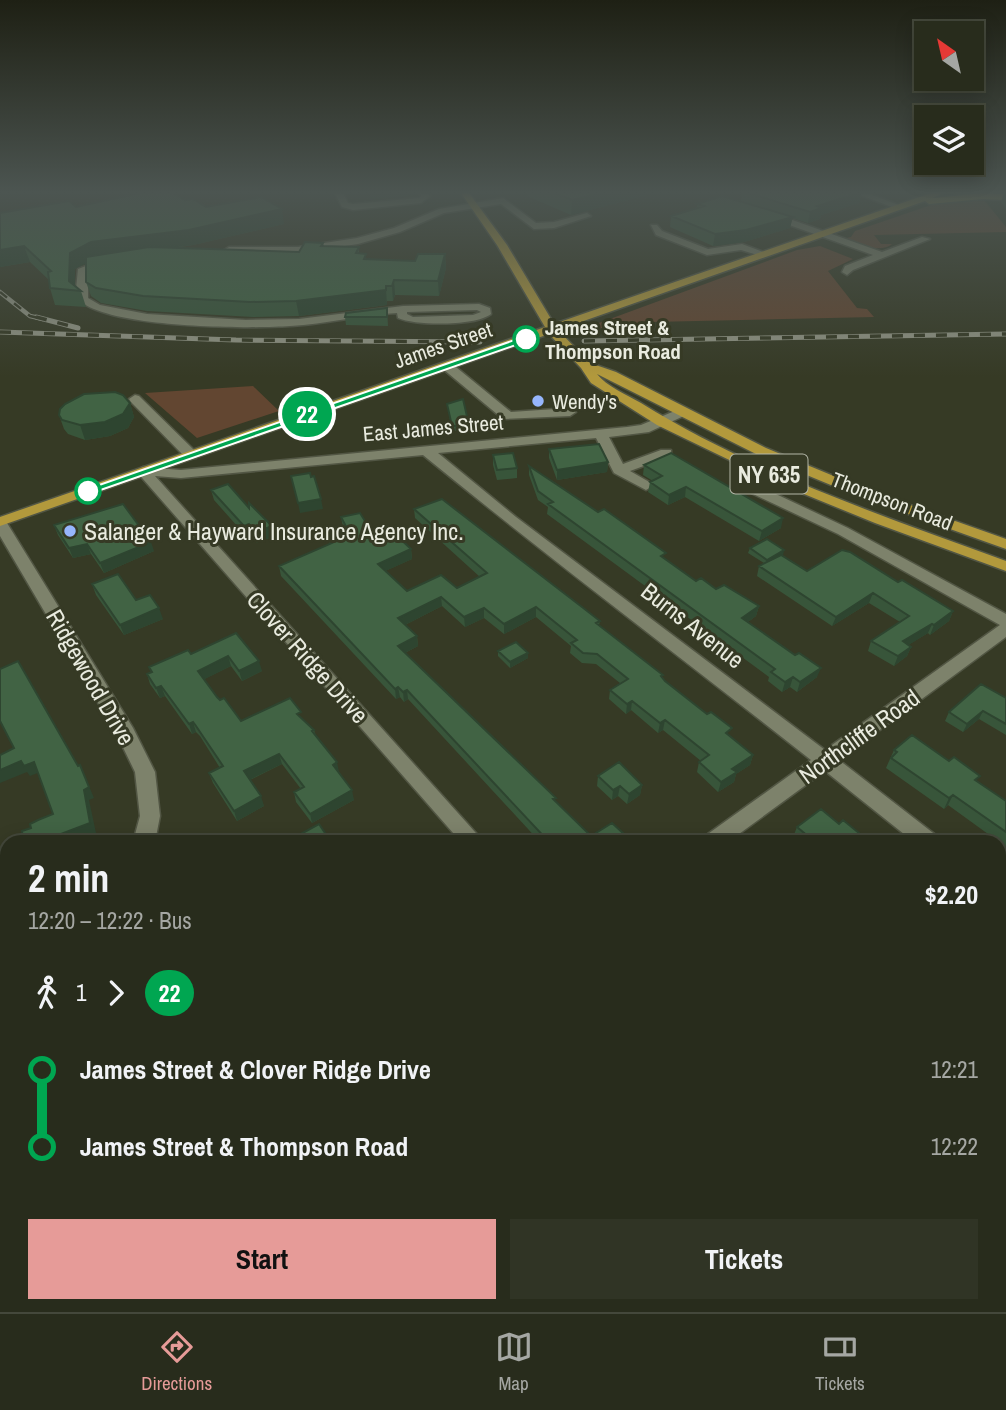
<!DOCTYPE html>
<html lang="en">
<head>
<meta charset="utf-8">
<style>
  body { margin:0; font-family:"Archivo Narrow",sans-serif; background:#303425; color:#f1f3f6; height:100vh; display:flex; flex-direction:column; font-size:26px; white-space:nowrap }
  * { box-sizing:border-box; margin:0 }
  p { font-size:23px; color:#a5a7a3 }
  .icon { flex:none; width:38px; height:38px; fill:none; stroke:currentColor; stroke-width:2; stroke-linecap:round; stroke-linejoin:round }
  .map { position:relative; flex:1; overflow:hidden }
  .panel { position:absolute; left:0px; top:835px; width:1006px; height:478px; display:flex; flex-direction:column; background:#282c1c; border-radius:21px 21px 0 0; box-shadow:0 4px 18px #0003,0 0 0 2px #44483b }
  .panel>* { flex:none }
  .badge { padding:0 14px; border-radius:23px; font-size:24px; line-height:46px }
  .needle { width:46px; rotate:326deg }
  .fabs { position:absolute; left:914px; top:21px; display:grid; gap:14px }
  .fabs a { display:grid; place-items:center; width:70px; height:70px; border-radius:0px; background:#282c1c; box-shadow:0 4px 18px #0003,0 0 0 2px #44483b; font-size:35px }
  .map>.badge { position:absolute; translate:-50% -50%; box-shadow:0 0 0 4px #fff }
  .legs { display:flex; align-items:center; gap:10px; height:77px; padding:0 28px; font-size:23px }
  .legs p { margin-inline-start:auto }
  .summary { display:flex; align-items:center; justify-content:space-between; height:119px; padding:0 28px }
  h1 { font-size:38px; font-weight:700; line-height:52px }
  .primary-button { display:flex; gap:14px; margin-top:auto; padding:14px 28px }
  .primary-button a { flex:1; height:80px; border-radius:0px; background:#e69b98; color:#111; font-size:28px; font-weight:700; line-height:80px; text-align:center }
  .primary-button a+a { background:#303425; color:#f1f3f6 }
  ul { padding:0 28px; list-style:none }
  li { display:flex; align-items:center; gap:24px; height:77px; font-size:26px }
  li i { display:grid; place-items:center; width:10px; height:100%; margin:0 9px; background:currentColor }
  li i::after { content:''; width:18px; height:18px; margin:-9px; border:5px solid; border-radius:50%; background:#282c1c }
  li p { margin-inline-start:auto }
  li:first-child i { background:linear-gradient(#0000 50%,currentColor 0) }
  li:last-child i { background:linear-gradient(currentColor 50%,#0000 0) }
  .dock { display:flex; justify-content:space-around; align-items:center; height:98px; border-top:2px solid #44483b; background:#282c1c; font-size:19px; color:#a5a7a3 }
  .dock a { display:grid; justify-items:center; gap:4px }
  .dock .selected { color:#e69b98 }
  .map>svg:first-child { display:block }
  .green { fill:#624631 }
  .lines { fill:none; stroke-linecap:round; stroke-linejoin:round }
  .minor-casing { stroke:#525644; stroke-width:3 }
  .major-casing { stroke:#525644; stroke-width:3 }
  .minor { fill:#7d826b; fill-rule:evenodd }
  .major { fill:#b2993c; fill-rule:evenodd }
  .rail-far1-casing { stroke:#8f9282; stroke-width:4.5 }
  .rail-casing { stroke:#8f9282; stroke-width:5 }
  .rail-far1 { stroke:#363a25; stroke-width:2.5; stroke-dasharray:9; stroke-linecap:butt }
  .rail { stroke:#363a25; stroke-width:3.5; stroke-dasharray:11; stroke-linecap:butt }
  .wall { fill:#38553a }
  .shaded-wall { fill:#2e4530 }
  .building { fill:#416344; stroke:#2e4530; stroke-width:2 }
  .line-1 { fill:#00a651; stroke:#fff; stroke-width:2 }
  .stop-1-dot { fill:#fff; stroke:#00a651; stroke-width:3.5 }
  .poi-dot { fill:#96b6fd; stroke:#363a25; stroke-width:2.5 }
  .labels { text-anchor:middle; dominant-baseline:central; stroke-width:6; stroke-linejoin:round; paint-order:stroke }
  .far-stop-label { font-size:21px; font-weight:bold; fill:#e9ebdf; stroke:#363a25; text-anchor:start }
  .far-street-label { font-size:21px; fill:#e9ebdf; stroke:#363a25 }
  .far-poi-label { font-size:21px; fill:#e9ebdf; stroke:#363a25; text-anchor:start }
  .shield { fill:#363a25; stroke:#b3b6a7; stroke-width:2 }
  .shield-label { font-size:23px; font-weight:bold; fill:#e9ebdf }
  .poi-label { font-size:24px; fill:#e9ebdf; stroke:#363a25; text-anchor:start }
  .street-label { font-size:24px; fill:#e9ebdf; stroke:#363a25 }
</style>
</head>
<body>
<div class="map">
<svg width="1006" height="1312" viewBox="0 0 1006 1312">
  <rect width="100%" height="100%" fill="#363a25"/>
  <path class="green" d="M984 200 1006 227V232L874 235 881 244H892C882 253 858 246 846 238L851 237 855 231 934 204Z
    M820 246 853 259 828 271 857 308 867 309 874 317 652 322 614 325 581 333 599 323 797 250Z
    M253 386 279 411 197 438 145 393Z
    M7 1053V1138L0 1137V1058Z"/>
  <g class="lines">
    <g class="minor-casing">
      <path id="minor" d="M335 193H343L348 203 353 204 419 198 421 196 419 193H428L430 196 421 203 353 210 342 207Z
        M855 193H867L904 207 897 209Z
        M503 198 536 223 554 222 587 213 591 216 554 228 534 229 501 204 444 213 400 232 358 244 298 253H229L224 250 229 247H298L357 238 394 228 439 209Z
        M770 212 882 252 922 237 930 239 853 270 847 275 842 272 845 266 873 255 767 217V213Z
        M651 225H657L662 231 708 249 742 244 769 254 764 257 741 250 707 255 656 235Z
        M107 258 112 261 110 263 88 271V298L100 305 147 314 246 320 299 319 403 306 479 304 490 308 491 314C476 326 416 326 398 318L397 313C361 315 326 324 290 326 247 329 108 328 79 300L76 289 78 269ZM477 310 481 312 473 315 413 317 407 314V312Z
        M443 363H451L511 412 570 408 576 412 570 416 503 419 443 369Z
        M135 395 139 396 196 452V458H186L131 402 129 399Z
        M682 408 686 409V415L649 432 609 437 623 464 661 450H671V456L630 471 651 483 653 486 646 490 614 473 596 438 438 453 516 517 825 750 1000 625 838 534 751 493V487H761L848 528 1006 614V637L839 760 937 836 940 842H914L825 771 728 842H702L705 836 811 760C682 658 550 559 423 455L181 478 155 476 484 842H461L136 471 143 467 181 470 627 427 641 425Z
        M0 519 7 523 133 728 155 772 160 816 155 842H133L140 816 135 772 117 735 0 536Z
        M999 885 1006 888V910L999 907Z
        M7 1030V1058L0 1061V1032Z
        M0 1152H7V1180H0Z
        M208 1306H239L241 1312H210Z
        M868 1306H902L904 1312H870Z"/>
    </g>
    <g class="major-casing">
      <path id="major" d="M461 193H469L507 245 554 324 931 193H943L933 198 983 193 1006 194V200L983 199 929 204 925 201 558 330 590 363 616 372 766 448 865 489 1006 539V549L855 495 756 454 597 374C606 386 627 395 641 403 752 472 883 516 1006 561V571L875 523 777 483 657 425 591 383 581 368 549 334 0 526V517L545 327 497 245Z"/>
    </g>
    <use href="#minor" class="minor"/>
    <use href="#major" class="major"/>
    <g class="rail-far1-casing">
      <path id="rail-far1" d="M0 292 30 316 43 319"/>
    </g>
    <g class="rail-casing">
      <path id="rail" d="M36 317 78 328
        M0 332 236 340 480 342
        M584 341 1006 334"/>
    </g>
    <use href="#rail-far1" class="rail-far1"/>
    <use href="#rail" class="rail"/>
  </g>
  <path class="wall" d="M527 193H655L571 215 527 196Z
    M742 193H861L859 203 821 215 820 219 808 223 792 218 790 228 744 242 713 246 670 227 671 216 697 208V204L741 201Z
    M1004 193H1006V209L1001 202Z
    M185 200 206 207 284 224 193 245 174 248 299 252 323 243 324 246 359 247V253L367 259 415 261 445 254 446 268 439 296 395 295 393 301H387V305L299 316 253 317 147 311 101 303 91 296 86 282V263L75 269V286L81 291 86 307 55 305 50 288 49 280 30 262 0 267 76 207Z
    M387 308 388 326 346 325 345 317Z
    M130 403 134 417 128 428 110 436 85 440 68 434 64 429 59 415Z
    M447 404 469 425V430L452 431Z
    M549 449 608 462 607 472 557 480 549 458Z
    M493 455 517 468V478L497 480 493 465Z
    M644 465 781 528 759 541 685 497 668 505 648 492 650 482 653 481 643 475Z
    M529 466 696 581 759 606 756 616 748 622 817 677 797 692 790 687 782 692 768 681 769 677 547 514 548 507 538 500 529 475Z
    M211 490 249 508 272 526 274 536 257 543 251 534 246 536 214 500Z
    M414 509 600 621 599 625 753 755 750 765 736 774 734 782 718 792 697 772 699 762 701 761 663 730 658 733 631 710 626 714 609 699 610 690 620 683 596 664 582 663 570 653 571 646 536 617 504 634 484 618 465 627 442 606 405 625 417 636 418 646 405 653 591 836 623 842H540L408 699 404 702 400 697 396 699 281 576 279 566 329 544 328 539 345 532 343 527 341 517 378 542 411 549 412 559 385 571 407 591 457 588 480 577 415 518Z
    M54 525 154 551 104 573 91 554 73 558 58 535Z
    M750 548 782 556 807 571 898 582 953 611 949 621 930 635 928 633 908 645 911 647 907 656 894 666 868 651 871 641 900 622 869 603 832 626 757 576 759 566 764 563 748 553Z
    M92 584 136 600 163 619 124 635 96 595Z
    M236 633 262 671 242 681 231 666 204 679 217 697 241 721 303 719 314 730 316 736 339 772 354 800 312 823 296 802 294 792 301 789 282 764 250 780 264 806 237 821 213 783 209 773 220 768 200 736 196 732 192 734 165 696 160 698 150 684 147 674 151 672 149 667 191 654Z
    M498 651 528 653V658L510 668 498 656Z
    M1006 698V735L979 719 963 732 945 721 949 712Z
    M894 750 977 781 1006 801V847L948 805 944 809 886 768Z
    M598 776 642 785 640 795 627 804 618 796 612 800 597 786Z
    M839 824 870 842H798L793 837 797 827Z
    M999 945 1006 951V1052L1002 1057 999 1055V1023L1001 1021 999 1020Z
    M1006 1170V1196L999 1190V1178Z
    M1003 1227 1006 1312H974L968 1306H999V1230Z"/>
  <path class="shaded-wall" d="M370 193H416V195L370 200Z
    M602 193H655L571 215 572 200Z
    M861 193 859 203 821 215 820 219 808 223 810 212 817 206Z
    M282 209 284 224 193 245 96 258 75 269V291L69 281 70 253 91 242Z
    M793 217 790 228 744 242 713 246 715 234Z
    M24 246 30 262 0 267V250Z
    M445 254 446 268 439 296 438 281Z
    M394 280 395 295 393 301 392 286Z
    M386 290 387 305 299 316 296 301Z
    M130 403 134 417 128 428 110 436 85 440 80 425Z
    M608 462 607 472 557 480V470Z
    M686 487 685 497 668 505 669 495Z
    M321 499 323 509 300 513 298 503Z
    M783 518 781 528 759 541 762 531Z
    M249 524 251 534 246 536 244 526Z
    M272 526 274 536 257 543 255 533Z
    M151 542 154 551 104 573 100 563Z
    M87 544 91 554 73 558 69 548Z
    M411 549 412 559 379 574 378 564Z
    M784 550 783 556 766 565 767 560Z
    M873 593 869 603 832 626 836 617Z
    M441 597 442 606 399 628 398 618Z
    M759 606 756 616 740 628 742 618Z
    M536 607V617L504 634V624Z
    M159 608 163 619 124 635 120 625Z
    M484 608V618L465 627 464 617Z
    M953 611 949 621 930 635 934 625Z
    M932 624 928 633 899 651 903 641Z
    M417 636 418 646 399 656 398 646Z
    M911 647 907 656 894 666 898 656Z
    M528 653V658L510 668V662Z
    M228 656 231 666 201 681 198 671Z
    M259 661 262 671 242 681 239 671Z
    M821 668 817 677 797 692 800 682Z
    M793 677 790 687 782 692 785 682Z
    M161 686 165 696 160 698 156 688Z
    M398 687 400 697 396 699 395 689Z
    M407 690 408 699 404 702 403 692Z
    M632 701 631 710 626 714 627 704Z
    M983 711 979 719 963 732 967 724Z
    M665 720 663 730 658 733 660 723Z
    M193 722 196 732 192 734 189 724Z
    M279 754 282 764 247 781 244 771Z
    M753 755 750 765 736 774 734 782 718 792 721 782 732 769Z
    M21 761 34 762 40 772 30 776 27 772 0 783V770Z
    M337 762 339 772 335 775 333 765Z
    M80 765 94 798 89 800 96 833 73 842H40L84 790Z
    M642 785 640 795 627 804 629 794Z
    M620 786 618 796 612 800 613 790Z
    M352 790 354 800 312 823 310 814Z
    M953 795 948 805 944 809 949 798Z
    M261 796 264 806 237 821 234 811Z
    M0 860 7 872V883Z
    M7 953V965L0 970V957Z
    M5 1286 7 1287V1306H8L0 1301V1297Z
    M102 1306H108L111 1312H104Z
    M350 1306 353 1312H343Z
    M365 1306H372V1307L367 1312H358Z"/>
  <path class="building" d="M140 193H173L185 200 193 199 206 207 261 197 282 209 189 230 91 242 70 253 69 281 81 291 50 288 48 272 51 271 24 246 0 250V213L69 201 76 207Z
    M554 193H602L572 200Z
    M748 193H859L817 206 822 208 810 212Z
    M722 196 793 217 746 230 715 234 671 216 704 206 697 204Z
    M305 242 323 243 321 246 359 247 356 253 366 254 364 259 415 261 418 254H445L438 281 394 280 392 286H386V290L296 301 250 302 143 296 96 288 86 282V257L149 247 299 252Z
    M387 308V317H345L346 313Z
    M115 392 123 395 130 403 123 414 105 422 80 425 62 420 59 415 60 409 65 404 84 394Z
    M463 399 469 425 452 426 447 404Z
    M599 444 608 462 557 470 549 449Z
    M513 453 517 468 497 470 493 455Z
    M671 453 783 518 762 531 686 487 669 495 650 482 662 476 644 465Z
    M529 466 598 512 604 509 666 553 661 556 696 581 701 578 716 589 724 585 759 606 742 618 795 655 799 653 821 668 800 682 793 677 785 682 771 672 775 669 548 504 553 502 538 491Z
    M310 473 311 477 314 476 321 499 298 503 291 476Z
    M228 484 249 508V503L272 526 255 533 249 524 244 526 211 490Z
    M442 499 582 607 600 621 596 623 663 675 661 676 665 681 707 714 711 712 732 728 726 733 753 755 732 769 737 772 721 782 699 762 709 755 665 720 660 723 632 701 627 704 610 690 628 679 597 654 583 653 571 643 577 640 536 607 504 624 484 608 464 617 441 597 398 618 417 636 398 646 556 798 553 799 591 836 612 823 624 834 623 842H549L407 690 403 692 398 687 395 689 279 566 332 543 328 539 348 530 341 517 360 513 378 542 395 534 411 549 378 564 407 591 441 575 457 588 487 573 414 509Z
    M123 504 151 542 100 563 87 544 69 548 54 525Z
    M767 539 784 550 767 560 750 548Z
    M842 550 850 552 898 582 902 580 953 611 934 625 932 624 903 641 911 647 898 656 871 641 909 616 873 593 836 617 759 566 781 555 807 571Z
    M118 574 136 600 150 595 159 608 120 625 92 584Z
    M236 633 259 661 239 671 228 656 198 671 217 697 220 700 224 698 241 721 290 698 301 712 297 714 314 730 312 731 337 762 333 765 352 790 310 814 294 792 304 787 279 754 244 771 261 796 234 811 209 773 223 766 196 726 193 722 189 724 161 686 156 688 147 674 152 672 149 667 188 650 191 654Z
    M516 642 528 653 510 662 498 651Z
    M18 661 78 766 80 765 89 787 84 790 90 823 40 842H23L22 831 31 828 30 824 38 820 53 814 34 762 24 766 21 761 0 770V755L14 748 0 721V669Z
    M981 684 1006 698V724L983 711 967 724 949 712Z
    M912 735 949 761 954 757 980 776 975 780 1006 801V832L953 795 949 798 891 758 897 752 894 750Z
    M619 762 642 785 629 794 620 786 613 790 598 776Z
    M821 809 839 824 843 820 870 842H815L797 827Z
    M319 824 331 842H286Z
    M386 834 393 842H371Z
    M0 860 7 883V953L0 957V936L4 933 0 925Z
    M999 945 1006 951V1009L999 1003Z
    M1006 1016V1044L999 1039V1023Z
    M1003 1227 1006 1229V1312L999 1306V1232Z
    M0 1245 7 1246V1286H5L0 1297Z
    M48 1306H102L104 1312H39Z
    M310 1306H365L358 1312H353L350 1306 343 1312H313Z
    M486 1306H514L519 1312H479Z
    M612 1306H659L663 1312H605Z
    M698 1306H764L769 1312H699L696 1308Z
    M981 1306H995L990 1312H987Z"/>
  <linearGradient id="sky" x2="0" y2="1"><stop stop-color="#1e2014"/><stop offset="0.51" stop-color="#4c5551"/><stop offset="1" stop-color="#4c5551" stop-opacity="0"/></linearGradient>
  <rect width="1006" height="377" fill="url(#sky)"/>
  <path class="line-1" d="M526 336 530 337V340L92 493 82 491Z"/>
  <g class="stop-1-dot">
    <circle cx="526" cy="339" r="12"/>
    <circle cx="88" cy="491" r="12"/>
  </g>
  <g class="poi-dot">
    <circle cx="538" cy="401" r="7"/>
    <circle cx="70" cy="531" r="7"/>
  </g>
  <g class="labels">
    <g class="far-stop-label">
      <text x="545" y="327">James Street &amp;<tspan x="545" dy="24">Thompson Road</tspan></text>
    </g>
    <g class="far-street-label">
      <text transform="translate(443 345) rotate(-19)">James Street</text>
      <text transform="translate(433 428) rotate(-5)">East James Street</text>
      <text transform="translate(892 501) rotate(21)">Thompson Road</text>
    </g>
    <g class="far-poi-label">
      <text x="552" y="401">Wendy's</text>
    </g>
    <rect class="shield" x="730.5" y="454.5" width="77" height="39" rx="5"/>
    <g class="shield-label">
      <text x="769" y="474">NY 635</text>
    </g>
    <g class="poi-label">
      <text x="84" y="531">Salanger &amp; Hayward Insurance Agency Inc.</text>
    </g>
    <g class="street-label">
      <text transform="translate(693 625) rotate(38)">Burns Avenue</text>
      <text transform="translate(308 657) rotate(48)">Clover Ridge Drive</text>
      <text transform="translate(91 677) rotate(60)">Ridgewood Drive</text>
      <text transform="translate(859 736) rotate(-36)">Northcliffe Road</text>
    </g>
  </g>
</svg>
<div class="fabs">
<a><svg class="needle" viewBox="-14 -14 28 28"><path d="M0-13l5 13h-10z" fill="#e53935"/><path d="M0 13l5-13h-10z" fill="#a5a7a3"/></svg></a>
<a><svg class="icon" aria-label="layers" viewBox="0 0 24 24"><path d="M12 4l9 5-9 5-9-5zM3 14l9 5 9-5"/></svg></a>
</div>
<b class="badge" style="left:307px;top:414px;background:#00a651;color:#fff">22</b>
<section class="panel">
<div class="summary"><div><h1>2 min</h1><p>12:20 – 12:22 · Bus</p></div><b>$2.20</b></div>
<div class="legs"><svg class="icon" aria-label="walk" viewBox="0 0 24 24"><circle cx="13" cy="4" r="2"/><path d="M13 8l-2 6 4 7M11 14l-3 7M7 12l3-4h3l4 4"/></svg>1<svg class="icon" aria-label="forward" viewBox="0 0 24 24"><path d="M9 5l7 7-7 7"/></svg><b class="badge" style="background:#00a651;color:#fff">22</b></div>
<ul>
<li><i style="color:#00a651"></i><b>James Street &amp; Clover Ridge Drive</b><p>12:21</p></li>
<li><i style="color:#00a651"></i><b>James Street &amp; Thompson Road</b><p>12:22</p></li>
</ul>
<div class="primary-button"><a>Start</a><a>Tickets</a></div>
</section>
</div>
<nav class="dock">
<a class="selected"><svg class="icon" aria-label="directions" viewBox="0 0 24 24"><path d="M12 3l9 9-9 9-9-9zM9 14v-3h6M13 9l2 2-2 2"/></svg>Directions</a>
<a><svg class="icon" aria-label="map" viewBox="0 0 24 24"><path d="M3 6l6-2 6 2 6-2v14l-6 2-6-2-6 2zM9 4v14M15 6v14"/></svg>Map</a>
<a><svg class="icon" aria-label="tickets" viewBox="0 0 24 24"><path d="M3 7h18v10H3zM15 7v10"/></svg>Tickets</a>
</nav>
</body>
</html>
